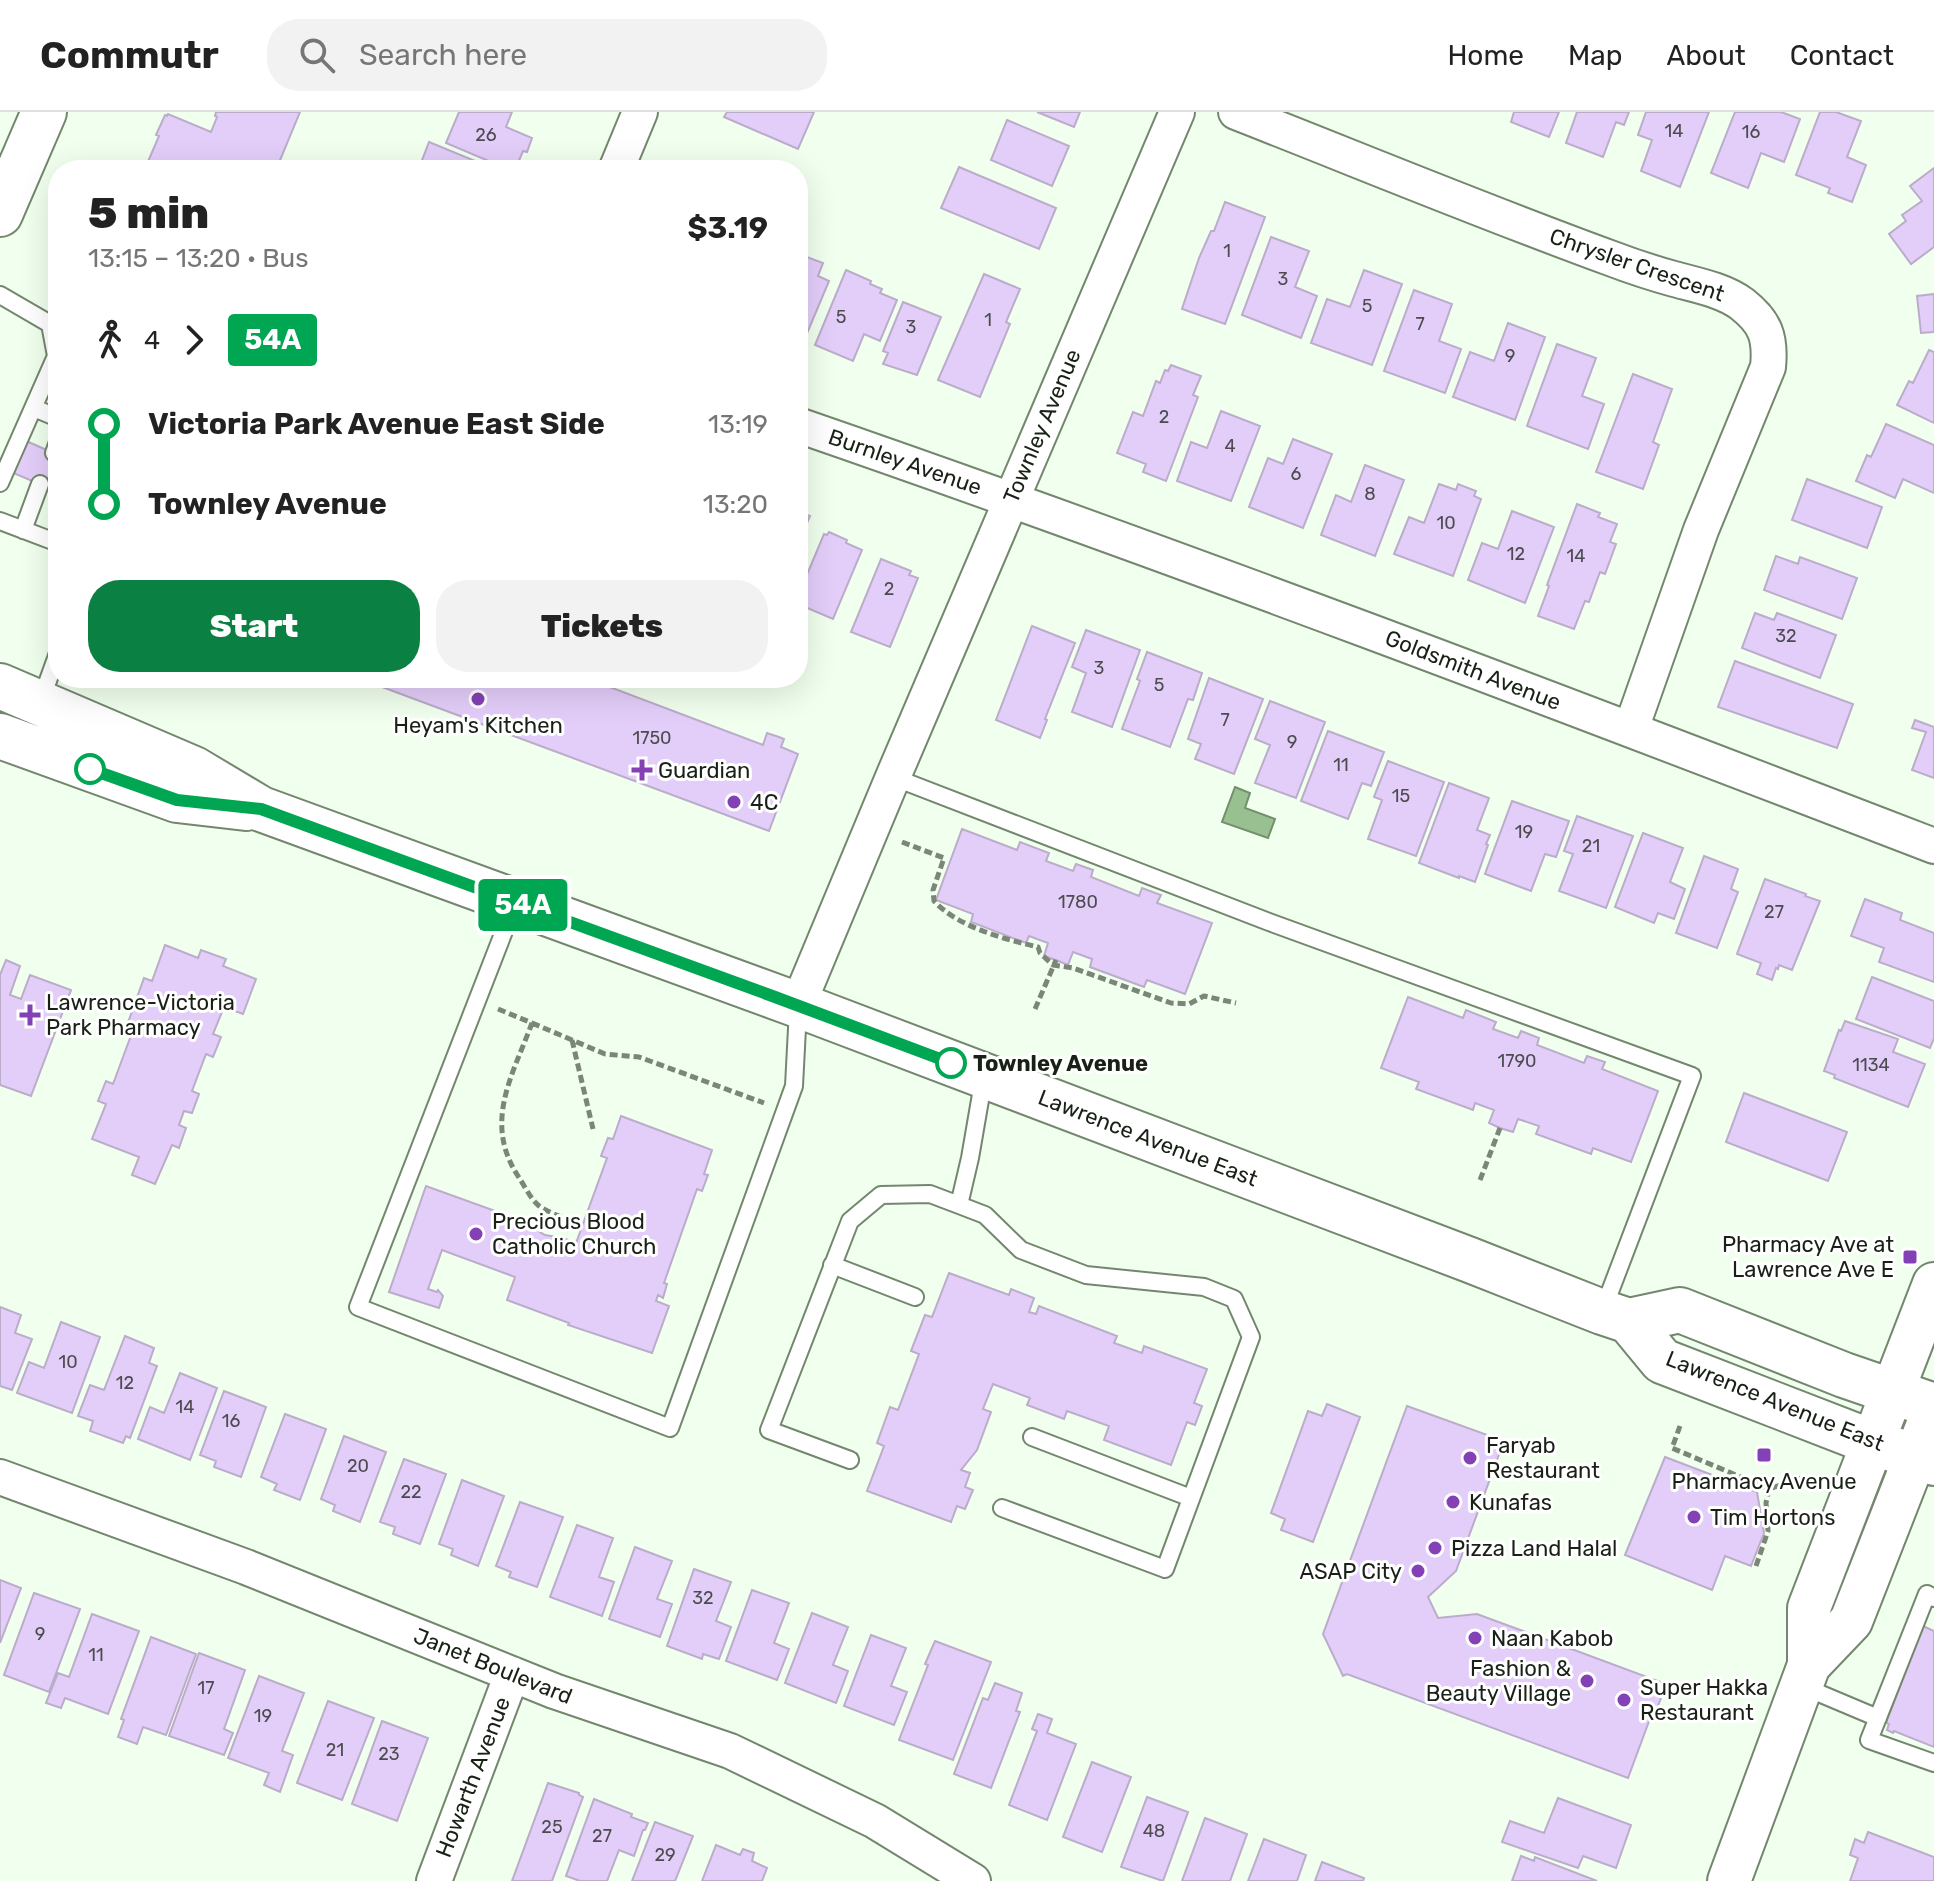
<!DOCTYPE html>
<html lang="en">
<head>
<meta charset="utf-8">
<style>
  body { margin:0; font-family:Rubik,sans-serif; background:#f2f2f2; color:#222; height:100vh; display:flex; flex-direction:column; font-size:30px; white-space:nowrap }
  * { box-sizing:border-box; margin:0 }
  p { font-size:26px; color:#767676 }
  .icon { flex:none; width:44px; height:44px; fill:none; stroke:currentColor; stroke-width:2; stroke-linecap:round; stroke-linejoin:round }
  .map { position:relative; flex:1; overflow:hidden }
  .drawer { position:absolute; left:48px; top:48px; width:760px; height:528px; display:flex; flex-direction:column; background:#fff; border-radius:32px; box-shadow:0 8px 32px #0002 }
  .drawer>* { flex:none }
  .badge { padding:0 16px; border-radius:6px; font-size:28px; line-height:52px }
  .map>.badge { position:absolute; translate:-50% -50%; box-shadow:0 0 0 4px #fff }
  .legs { display:flex; align-items:center; gap:12px; height:88px; padding:0 40px; font-size:26px }
  .legs p { margin-inline-start:auto }
  .headline { display:flex; align-items:center; justify-content:space-between; height:136px; padding:0 40px }
  h1 { font-size:44px; font-weight:800; line-height:60px }
  .cta { display:flex; gap:16px; margin-top:auto; padding:16px 40px }
  .cta a { flex:1; height:92px; border-radius:32px; background:#0b8043; color:#fff; font-size:32px; font-weight:800; line-height:92px; text-align:center }
  .cta a+a { background:#f2f2f2; color:#222 }
  ul { padding:0 40px; list-style:none }
  li { display:flex; align-items:center; gap:28px; height:80px; font-size:30px }
  li i { display:grid; place-items:center; width:12px; height:100%; margin:0 10px; background:currentColor }
  li i::after { content:''; width:20px; height:20px; margin:-10px; border:6px solid; border-radius:50%; background:#fff }
  li p { margin-inline-start:auto }
  li:first-child i { background:linear-gradient(#0000 50%,currentColor 0) }
  li:last-child i { background:linear-gradient(currentColor 50%,#0000 0) }
  header { display:flex; align-items:center; gap:48px; box-sizing:border-box; height:112px; padding:0 40px; background:#fff; border-bottom:2px solid #e0e0e0 }
  header strong { font-size:38px }
  nav { display:flex; gap:44px; margin-inline-start:auto; font-size:28px }
  .search { width:560px; height:72px; background:#f2f2f2; display:flex; align-items:center; gap:20px; box-sizing:border-box; padding:0 28px; border-radius:32px; color:#767676; font-size:30px }
  .map>svg:first-child { display:block }
  .water { fill:#99c091; stroke:#73906c; stroke-width:2 }
  .building { fill:#e3cef9; stroke:#bbacca; stroke-width:2 }
  .lines { fill:none; stroke-linecap:round; stroke-linejoin:round }
  .service-casing { stroke:#73876e; stroke-width:20 }
  .minor-casing { stroke:#73876e; stroke-width:38 }
  .tertiary-casing { stroke:#73876e; stroke-width:46 }
  .secondary-casing { stroke:#73876e; stroke-width:48 }
  .path { stroke:#7b8678; stroke-width:5; stroke-dasharray:8 4; stroke-linecap:butt }
  .service { stroke:#fff; stroke-width:16 }
  .minor { stroke:#fff; stroke-width:34 }
  .tertiary { stroke:#fff; stroke-width:42 }
  .secondary { stroke:#fff; stroke-width:44 }
  .line-1-casing { stroke:#fff; stroke-width:18 }
  .line-1 { stroke:#00a651; stroke-width:12 }
  .poi-dot { fill:#8341b5; stroke:#fff; stroke-width:3 }
  .stop-1-dot { fill:#fff; stroke:#00a651; stroke-width:4 }
  .labels { text-anchor:middle; dominant-baseline:central; stroke-width:6; stroke-linejoin:round; paint-order:stroke }
  .number-label { font-size:18px; fill:#4c4c50 }
  .street-label { font-size:22px; fill:#192117; stroke:#fff }
  .poi-label { font-size:22px; fill:#192117; stroke:#fff; text-anchor:start }
  .stop-label { font-size:22px; font-weight:bold; fill:#192117; stroke:#fff; text-anchor:start }
</style>
</head>
<body>
<header>
<strong>Commutr</strong>
<div class="search"><svg class="icon" aria-label="search" viewBox="0 0 24 24"><circle cx="10" cy="10" r="6"/><path d="M15 15l6 6"/></svg>Search here</div>
<nav><a>Home</a><a>Map</a><a>About</a><a>Contact</a></nav>
</header>
<div class="map">
<svg width="1934" height="1769" viewBox="0 0 1934 1769">
  <rect width="100%" height="100%" fill="#f1ffee"/>
  <path class="water" d="M1235 675 1250 681 1245 696 1275 707 1268 726 1222 710Z"/>
  <path class="building" d="M216 0H300L276 58H142L145 51 147 52 159 24 156 23 165 3 167 4 168 2 211 20 217 5 215 4Z
    M459 0H512L506 15 532 26 527 40 523 39 515 58H510L446 31Z
    M727 0H814L798 37 724 5Z
    M1037 0H1080L1074 15Z
    M1514 0H1559L1549 25 1511 10Z
    M1577 0H1629L1624 13 1616 10 1603 45 1566 31Z
    M1646 0H1709L1680 75 1641 59 1652 28 1638 23Z
    M1735 0H1781L1800 7 1784 50 1761 41 1748 76 1711 61Z
    M1820 0H1836L1861 9 1847 45 1866 53 1852 90 1828 81 1830 76 1796 63Z
    M1007 8 1069 34 1052 74 991 48Z
    M429 30 480 51 477 58H425L427 53 421 51Z
    M959 55 1056 96 1039 137 941 96Z
    M1934 56V135L1911 152 1889 122 1906 109 1902 103 1922 89 1910 74Z
    M1225 90 1265 105 1225 212 1182 197 1199 146 1211 119H1214Z
    M1271 125 1309 139 1295 175 1317 184 1301 226 1242 203Z
    M798 139 800 140 799 142 823 151 818 164 829 169 803 231 798 229Z
    M846 158 871 169 870 172 882 177 880 181 897 188 880 229 864 222 853 249 815 233Z
    M1364 158 1402 172 1372 253 1311 231 1327 187 1350 195Z
    M984 162 1020 177 1006 210 1010 212 980 285 938 268Z
    M1414 178 1452 192 1439 229 1461 237 1445 281 1384 259Z
    M1934 182V220L1921 221 1917 184Z
    M903 190 941 205 917 263 883 252 888 241 883 239Z
    M1508 211 1545 225 1515 308 1453 285 1470 240 1494 249Z
    M1557 232 1596 246 1582 284 1604 292 1588 337 1527 314Z
    M1929 238 1934 240V311L1897 293 1909 269 1913 271Z
    M1171 253 1201 264 1193 283 1198 285 1166 369 1143 360 1146 352 1117 341 1133 300 1143 304 1156 269 1160 271 1165 258 1168 259Z
    M1633 262 1672 277 1653 330 1659 333 1643 377 1596 360Z
    M1221 299 1260 314 1231 389 1177 369 1191 330 1207 336Z
    M1886 312 1934 333V381L1903 367 1895 386 1856 369 1867 343 1871 345Z
    M1293 327 1332 342 1303 416 1249 395 1268 346 1283 352Z
    M24 328 58 343V380L11 360Z
    M1365 353 1404 368 1375 444 1321 423 1336 383 1351 390Z
    M1807 367 1882 395 1867 436 1792 408Z
    M1439 372 1456 378 1458 372 1476 379 1474 384 1481 387 1453 464 1394 442 1409 405 1424 411Z
    M1577 392 1600 401 1598 405 1617 412 1610 430 1616 432 1605 462 1600 460 1589 490 1585 489 1574 517 1538 504 1549 474 1547 473Z
    M798 399 810 404 798 432Z
    M1512 399 1554 415 1525 491 1468 468 1482 431 1498 437Z
    M829 420 847 428 846 431 862 438 833 507 798 492V484L824 422 827 423Z
    M1776 444 1798 452 1800 445 1857 466 1842 507 1764 478Z
    M881 447 911 459 909 463 918 466 890 535 851 520Z
    M1755 501 1774 508 1777 501 1836 523 1820 566 1742 536Z
    M1032 514 1075 531 1045 607 1047 608 1040 626 996 608Z
    M1086 518 1140 538 1112 615 1072 600 1086 561 1072 555Z
    M1147 540 1202 561 1193 588 1188 587 1170 635 1122 617 1140 569 1137 567Z
    M1735 549 1853 592 1837 636 1718 595Z
    M358 566H586L763 633 767 621 779 625 784 627 781 635 798 642 769 719Z
    M1209 566 1263 587 1234 662 1195 647 1201 632 1188 627Z
    M1270 589 1325 610 1296 686 1255 671 1270 633 1255 627Z
    M1915 608 1934 615V666L1912 658 1926 620 1912 616Z
    M1328 619 1384 640 1371 674 1362 671 1348 707 1301 689Z
    M1388 649 1444 670 1416 744 1368 727 1382 688 1374 685Z
    M1449 671 1489 686 1477 718 1490 723 1486 732 1488 733 1475 770 1459 764V766L1419 751Z
    M1512 689 1569 709 1556 745 1545 742 1531 779 1485 762Z
    M1577 704 1633 724 1606 796 1559 779 1573 742 1564 739Z
    M962 717 1017 738 1020 730 1049 741 1046 749 1073 759 1076 752 1093 758 1091 765 1139 784 1142 776 1161 783 1157 791 1212 811 1185 882 1147 868 1144 875 1090 855 1092 847 1073 840 1068 853 1056 848 1044 844 1048 831 1029 824 1026 831 971 810 973 802 936 788Z
    M1643 721 1683 736 1670 770 1685 777 1674 807 1658 801 1654 811 1615 795Z
    M1704 744 1738 757 1731 777 1738 780 1717 836 1676 821Z
    M1765 767 1806 782 1805 784 1820 789 1792 858 1779 853 1778 857 1776 856 1772 868 1757 862 1761 851 1737 842Z
    M1865 787 1902 801 1900 808 1934 821V870L1879 850 1884 836 1851 824Z
    M165 833 198 846 201 838 226 847 223 854 256 867 243 902 224 895 213 922 221 925 213 945 206 942 192 979 199 982 192 1001 184 999 179 1013 186 1016 179 1036 172 1033 155 1072 132 1063 139 1045 92 1027 106 992 98 989 106 969 113 972 133 918 126 916 144 866 152 869Z
    M6 848 20 854 10 883 21 887 30 863 71 878 31 984 0 973V863Z
    M1872 865 1934 889V926L1930 936 1856 907Z
    M1408 885 1463 906 1466 898 1496 910 1493 917 1518 926 1521 919 1539 926 1537 933 1584 951 1587 944 1605 950 1602 957 1658 979 1631 1050 1593 1036 1591 1042 1536 1022 1539 1014 1518 1007 1513 1020 1500 1016 1489 1011 1494 998 1475 991 1473 998 1416 977 1419 970 1381 956Z
    M1845 909 1898 927 1893 940 1925 952 1908 995 1834 966 1835 963 1824 959 1839 918 1841 919Z
    M1744 981 1847 1020 1828 1069 1726 1030Z
    M621 1004 712 1038 704 1062 708 1063 702 1079 697 1077 664 1171 667 1172 663 1186 658 1183 656 1189 669 1194 652 1241 568 1213 569 1211 507 1188 515 1165 442 1138 428 1177 437 1180 438 1178 443 1184 439 1196 389 1180 426 1074 542 1116 540 1120 545 1123 563 1126 576 1131 607 1046 601 1044 608 1026 613 1027Z
    M949 1161 1009 1183 1011 1177 1034 1186 1029 1200 1036 1202 1039 1194 1117 1224 1114 1231 1142 1241 1144 1234 1207 1257 1194 1291 1202 1294 1195 1313 1187 1310 1171 1353 1104 1328 1109 1314 1067 1299 1064 1307 1027 1293 1030 1286 993 1272 983 1297 991 1300 977 1338 961 1358 970 1361 965 1375 973 1378 965 1397 957 1394 951 1410 867 1379 884 1334 877 1331 890 1295 898 1298 919 1242 911 1239 925 1203 932 1205Z
    M0 1195 21 1203 15 1221 32 1227 12 1278 0 1274Z
    M61 1210 100 1225 72 1301 17 1281 29 1250 44 1256Z
    M125 1224 154 1236 149 1251 157 1254 130 1326 126 1324 123 1331 90 1319 93 1309 78 1304 90 1273 104 1278Z
    M180 1261 217 1276 190 1348 138 1327 150 1295 164 1301Z
    M224 1279 266 1295 241 1365 214 1355 216 1349 200 1343Z
    M1327 1292 1360 1305 1313 1430 1281 1418 1285 1407 1271 1401 1308 1299 1322 1304Z
    M1407 1294 1504 1329 1456 1459 1428 1485 1438 1506 1477 1502 1666 1572 1654 1605 1651 1604 1628 1666 1347 1562 1343 1564 1323 1522Z
    M285 1302 326 1317 300 1388 274 1378 277 1372 261 1365Z
    M344 1324 386 1340 360 1410 333 1399 335 1393 321 1387Z
    M1665 1345 1757 1380 1764 1421 1751 1454 1725 1444 1712 1478 1625 1443Z
    M404 1347 446 1362 420 1432 393 1422 395 1415 380 1410Z
    M462 1368 504 1384 478 1454 451 1443 453 1437 439 1432Z
    M520 1390 563 1405 537 1475 509 1465 511 1460 496 1454Z
    M577 1413 613 1426 599 1465 614 1470 602 1504 550 1485Z
    M635 1435 672 1449 657 1487 672 1492 660 1525 609 1507Z
    M694 1457 731 1470 716 1509 731 1515 719 1547 703 1542 702 1547 667 1534Z
    M0 1468 21 1476 0 1531Z
    M752 1478 789 1491 774 1531 789 1537 777 1568 726 1549Z
    M34 1481 80 1497 49 1580 4 1563Z
    M812 1501 848 1515 833 1553 848 1559 836 1591 785 1571Z
    M92 1502 139 1519 108 1602 65 1586 61 1596 46 1591 58 1561 69 1565Z
    M1923 1514 1934 1519V1635L1894 1619 1893 1621 1887 1618 1889 1612 1886 1611Z
    M871 1523 906 1536 891 1574 907 1580 894 1613 844 1594Z
    M151 1525 196 1542 166 1623 143 1615 137 1632 118 1625 124 1608 121 1607Z
    M935 1529 991 1550 953 1648 899 1628 928 1553 925 1552Z
    M199 1541 245 1558 224 1617 233 1621 224 1643 169 1624Z
    M259 1564 304 1581 282 1639 293 1643 280 1680 264 1673 269 1661 228 1646Z
    M995 1571 1022 1581 1016 1599 1020 1600 991 1676 954 1662 983 1586 988 1588Z
    M328 1589 374 1606 342 1688 297 1671Z
    M1038 1602 1052 1607 1047 1621 1076 1632 1047 1708 1009 1693 1037 1619 1032 1617Z
    M382 1609 428 1626 397 1709 352 1692Z
    M1092 1650 1131 1665 1102 1740 1063 1725Z
    M548 1671 579 1681V1683L583 1685 552 1769H512Z
    M1147 1685 1188 1700 1163 1769 1121 1755Z
    M1558 1686 1631 1713 1616 1756 1583 1744 1578 1756 1502 1730 1510 1709 1544 1721Z
    M594 1687 632 1702 631 1705 648 1711 645 1718H643L634 1744 619 1738 607 1769H580L566 1764Z
    M1205 1706 1247 1722 1230 1769H1182Z
    M655 1710 693 1724 675 1769H632Z
    M1868 1720 1934 1745V1769H1850L1858 1746 1850 1743 1855 1727 1864 1731Z
    M1264 1727 1306 1743 1297 1769H1248Z
    M716 1733 740 1743 743 1737 754 1741 752 1749 767 1756 762 1769H702Z
    M1521 1744 1534 1749 1535 1745 1597 1769H1512Z
    M1322 1750 1364 1766 1363 1769H1315Z"/>
  <g class="lines">
    <g class="service-casing">
      <path id="service" d="M0 183 50 212 56 244 0 371
        M34 296 58 306
        M54 341 58 330
        M0 409 58 431
        M23 418 40 372
        M41 588 58 541
        M893 665 1269 810 1692 964 1603 1198
        M515 791 358 1195 670 1316 794 974 798 897
        M959 1093 970 1046 984 965
        M832 1153 915 1185
        M1032 1325 1191 1386
        M850 1348 769 1318 850 1109 881 1083 930 1082 959 1093 985 1103 1021 1138 1086 1163 1204 1175 1234 1187 1251 1225 1165 1457 1002 1396
        M1934 1486 1927 1482 1869 1628 1934 1651
        M1802 1574 1878 1606"/>
    </g>
    <g class="minor-casing">
      <path id="minor" d="M1236 0C1361 49 1484 100 1610 146 1631 154 1652 161 1674 167 1696 173 1723 178 1742 192 1765 210 1771 225 1768 255L1701 418 1631 617
        M616 58 640 0
        M798 313C1180 445 1557 589 1934 734
        M798 893 893 665 1177 0
        M0 1365 246 1455 554 1579 730 1639 875 1709 973 1769
        M434 1769 512 1562"/>
    </g>
    <g class="tertiary-casing">
      <path id="tertiary" d="M1809 1553V1496L1934 1172
        M1729 1769 1809 1553 1851 1509 1934 1297"/>
    </g>
    <g class="secondary-casing">
      <path id="secondary" d="M0 102 44 0
        M0 574 194 657 261 697 798 893 1470 1148 1602 1200 1629 1209 1680 1198 1844 1263 1934 1294
        M0 624 177 688 246 696
        M1629 1209 1662 1249 1874 1331 1934 1351"/>
    </g>
    <path class="path" d="M902 730 944 746 933 778 934 789C958 815 1004 827 1038 835L1040 841 1053 853 1073 856 1171 891 1189 892 1204 884 1236 891
      M498 897 532 911C512 965 482 1012 520 1067 525 1075 531 1087 538 1093 546 1100 571 1109 582 1114
      M1035 897 1056 848
      M532 911 605 942 639 945 764 991
      M572 928 593 1017
      M1480 1068 1500 1016
      M1680 1314 1672 1336 1769 1377 1801 1366
      M1756 1454 1768 1419 1766 1391 1769 1377"/>
    <use href="#service" class="service"/>
    <use href="#minor" class="minor"/>
    <use href="#tertiary" class="tertiary"/>
    <use href="#secondary" class="secondary"/>
  </g>
  <g class="lines">
    <g class="line-1-casing">
      <path id="line-1" d="M90 657 177 688 261 697 775 885 951 951"/>
    </g>
    <use href="#line-1" class="line-1"/>
  </g>
  <g class="poi-dot">
    <circle cx="478" cy="587" r="8"/>
    <path d="M638 646h8v8h8v8h-8v8h-8v-8h-8v-8h8z"/>
    <circle cx="734" cy="690" r="8"/>
    <path d="M26 891h8v8h8v8h-8v8h-8v-8h-8v-8h8z"/>
    <circle cx="476" cy="1122" r="8"/>
    <rect x="1902" y="1137" width="16" height="16" rx="4"/>
    <rect x="1756" y="1335" width="16" height="16" rx="4"/>
    <circle cx="1470" cy="1346" r="8"/>
    <circle cx="1453" cy="1390" r="8"/>
    <circle cx="1694" cy="1405" r="8"/>
    <circle cx="1435" cy="1436" r="8"/>
    <circle cx="1418" cy="1459" r="8"/>
    <circle cx="1475" cy="1526" r="8"/>
    <circle cx="1587" cy="1569" r="8"/>
    <circle cx="1624" cy="1588" r="8"/>
  </g>
  <g class="stop-1-dot">
    <circle cx="90" cy="657" r="14"/>
    <circle cx="951" cy="951" r="14"/>
  </g>
  <g class="labels">
    <g class="number-label">
      <text x="1674" y="19">14</text>
      <text x="1751" y="20">16</text>
      <text x="486" y="23">26</text>
      <text x="1227" y="139">1</text>
      <text x="1283" y="167">3</text>
      <text x="1367" y="194">5</text>
      <text x="841" y="205">5</text>
      <text x="988" y="208">1</text>
      <text x="1420" y="212">7</text>
      <text x="911" y="215">3</text>
      <text x="1510" y="244">9</text>
      <text x="1164" y="305">2</text>
      <text x="1230" y="334">4</text>
      <text x="1296" y="362">6</text>
      <text x="1370" y="382">8</text>
      <text x="1446" y="411">10</text>
      <text x="1516" y="442">12</text>
      <text x="1576" y="444">14</text>
      <text x="889" y="477">2</text>
      <text x="1786" y="524">32</text>
      <text x="1099" y="556">3</text>
      <text x="1159" y="573">5</text>
      <text x="1225" y="608">7</text>
      <text x="652" y="626">1750</text>
      <text x="1292" y="630">9</text>
      <text x="1341" y="653">11</text>
      <text x="1401" y="684">15</text>
      <text x="1524" y="720">19</text>
      <text x="1591" y="734">21</text>
      <text x="1078" y="790">1780</text>
      <text x="1774" y="800">27</text>
      <text x="1517" y="949">1790</text>
      <text x="1871" y="953">1134</text>
      <text x="68" y="1250">10</text>
      <text x="125" y="1271">12</text>
      <text x="185" y="1295">14</text>
      <text x="231" y="1309">16</text>
      <text x="358" y="1354">20</text>
      <text x="411" y="1380">22</text>
      <text x="703" y="1486">32</text>
      <text x="40" y="1522">9</text>
      <text x="96" y="1543">11</text>
      <text x="206" y="1576">17</text>
      <text x="263" y="1604">19</text>
      <text x="335" y="1638">21</text>
      <text x="389" y="1642">23</text>
      <text x="552" y="1715">25</text>
      <text x="1154" y="1719">48</text>
      <text x="602" y="1724">27</text>
      <text x="665" y="1743">29</text>
    </g>
    <g class="street-label">
      <text transform="translate(1637 153) rotate(19)">Chrysler Crescent</text>
      <text transform="translate(1042 314) rotate(-67)">Townley Avenue</text>
      <text transform="translate(905 350) rotate(19)">Burnley Avenue</text>
      <text transform="translate(1473 558) rotate(21)">Goldsmith Avenue</text>
      <text transform="translate(1148 1026) rotate(21)">Lawrence Avenue East</text>
      <text transform="translate(1775 1289) rotate(22)">Lawrence Avenue East</text>
      <text transform="translate(493 1554) rotate(22)">Janet Boulevard</text>
      <text transform="translate(473 1665) rotate(-69)">Howarth Avenue</text>
    </g>
    <g class="poi-label">
      <text x="478" y="613" text-anchor="middle">Heyam's Kitchen</text>
      <text x="658" y="658">Guardian</text>
      <text x="750" y="690">4C</text>
      <text x="46" y="890">Lawrence-Victoria<tspan x="46" dy="25">Park Pharmacy</tspan></text>
      <text x="492" y="1109">Precious Blood<tspan x="492" dy="25">Catholic Church</tspan></text>
      <text x="1894" y="1132" text-anchor="end">Pharmacy Ave at<tspan x="1894" dy="25">Lawrence Ave E</tspan></text>
      <text x="1486" y="1333">Faryab<tspan x="1486" dy="25">Restaurant</tspan></text>
      <text x="1764" y="1369" text-anchor="middle">Pharmacy Avenue</text>
      <text x="1469" y="1390">Kunafas</text>
      <text x="1710" y="1405">Tim Hortons</text>
      <text x="1451" y="1436">Pizza Land Halal</text>
      <text x="1402" y="1459" text-anchor="end">ASAP City</text>
      <text x="1491" y="1526">Naan Kabob</text>
      <text x="1571" y="1556" text-anchor="end">Fashion &amp;<tspan x="1571" dy="25">Beauty Village</tspan></text>
      <text x="1640" y="1575">Super Hakka<tspan x="1640" dy="25">Restaurant</tspan></text>
    </g>
    <g class="stop-label">
      <text x="973" y="951">Townley Avenue</text>
    </g>
  </g>
</svg>
<b class="badge" style="left:523px;top:793px;background:#00a651;color:#fff">54A</b>
<section class="drawer">
<div class="headline"><div><h1>5 min</h1><p>13:15 – 13:20 · Bus</p></div><b>$3.19</b></div>
<div class="legs"><svg class="icon" aria-label="walk" viewBox="0 0 24 24"><circle cx="13" cy="4" r="2"/><path d="M13 8l-2 6 4 7M11 14l-3 7M7 12l3-4h3l4 4"/></svg>4<svg class="icon" aria-label="forward" viewBox="0 0 24 24"><path d="M9 5l7 7-7 7"/></svg><b class="badge" style="background:#00a651;color:#fff">54A</b></div>
<ul>
<li><i style="color:#00a651"></i><b>Victoria Park Avenue East Side</b><p>13:19</p></li>
<li><i style="color:#00a651"></i><b>Townley Avenue</b><p>13:20</p></li>
</ul>
<div class="cta"><a>Start</a><a>Tickets</a></div>
</section>
</div>
</body>
</html>
